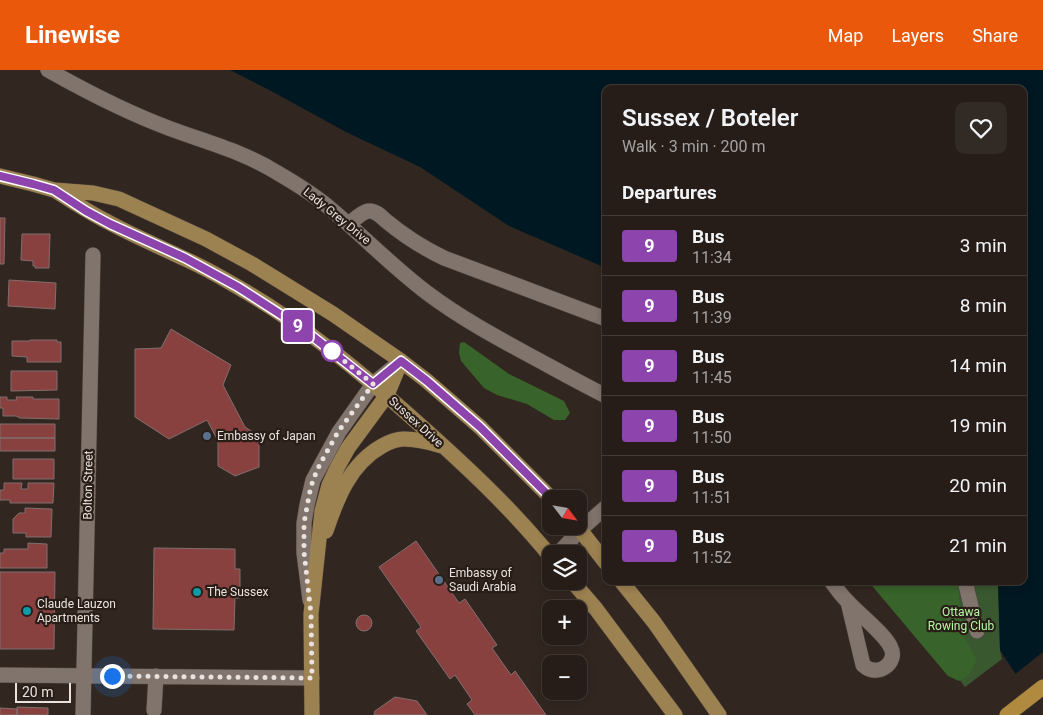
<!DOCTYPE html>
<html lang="en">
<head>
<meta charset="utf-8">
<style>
  body { margin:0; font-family:Roboto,sans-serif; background:#322a25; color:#f1f3f6; height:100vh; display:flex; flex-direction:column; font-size:19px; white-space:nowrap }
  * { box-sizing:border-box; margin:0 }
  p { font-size:16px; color:#a4a2a2 }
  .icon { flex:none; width:28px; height:28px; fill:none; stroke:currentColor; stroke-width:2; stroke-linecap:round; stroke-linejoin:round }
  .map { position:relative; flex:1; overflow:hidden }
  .side { position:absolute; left:602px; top:15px; width:425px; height:500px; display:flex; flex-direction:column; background:#261d18; border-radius:10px; box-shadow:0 2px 8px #0003,0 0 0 1px #423b37 }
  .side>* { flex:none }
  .badge { padding:0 10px; border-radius:4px; font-size:18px; line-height:32px }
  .needle { width:32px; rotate:121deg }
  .tools { position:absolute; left:542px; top:420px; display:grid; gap:10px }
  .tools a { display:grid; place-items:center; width:45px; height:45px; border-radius:10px; background:#261d18; box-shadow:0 2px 8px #0003,0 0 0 1px #423b37; font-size:25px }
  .scale { position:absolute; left:15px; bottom:12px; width:56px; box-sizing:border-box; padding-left:5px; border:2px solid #eae2de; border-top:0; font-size:14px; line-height:18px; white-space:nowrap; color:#eae2de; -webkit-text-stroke:4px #281d17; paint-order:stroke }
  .you { position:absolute; width:25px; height:25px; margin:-12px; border:4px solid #fff; border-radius:50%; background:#1a73e8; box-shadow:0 0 0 8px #1a73e833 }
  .map>.badge { position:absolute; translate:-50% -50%; box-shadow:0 0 0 2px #fff }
  h2 { padding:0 20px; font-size:19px; line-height:45px }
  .round { display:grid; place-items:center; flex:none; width:52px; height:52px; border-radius:10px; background:#322a25 }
  .overview { display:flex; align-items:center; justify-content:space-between; height:85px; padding:0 20px }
  h1 { font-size:24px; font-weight:600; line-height:38px }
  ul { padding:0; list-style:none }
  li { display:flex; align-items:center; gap:15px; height:60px; padding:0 20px; border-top:1px solid #423b37 }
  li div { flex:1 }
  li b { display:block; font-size:19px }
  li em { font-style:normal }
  li .badge { min-width:55px; font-weight:700; text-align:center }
  header { display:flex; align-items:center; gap:30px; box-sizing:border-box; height:70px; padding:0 25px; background:#ea580c; color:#fff }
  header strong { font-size:24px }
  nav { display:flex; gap:28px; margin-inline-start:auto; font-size:18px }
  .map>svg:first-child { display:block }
  .green { fill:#395830 }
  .forest { fill:#38632a }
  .water { fill:#001822 }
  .pier { fill:#322720 }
  .building { fill:#894140; stroke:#806f6e }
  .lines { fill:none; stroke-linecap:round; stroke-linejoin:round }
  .minor-casing { stroke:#4c423c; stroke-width:16 }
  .major-casing { stroke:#4c423c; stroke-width:16 }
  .highway-casing { stroke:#4c423c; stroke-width:16 }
  .minor { stroke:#81746c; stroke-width:15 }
  .major { stroke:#9d8251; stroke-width:15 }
  .highway { stroke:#b08b3f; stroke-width:15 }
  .line-casing { stroke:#fff; stroke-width:11 }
  .line { stroke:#8e44ad; stroke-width:8 }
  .walk { stroke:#eae2de; stroke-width:5; stroke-dasharray:0 9 }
  .stop-dot { fill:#fff; stroke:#8e44ad; stroke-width:2.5 }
  .service-dot { fill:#5c6f8a; stroke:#281d17; stroke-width:2 }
  .culture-dot { fill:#0f9aa8; stroke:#281d17; stroke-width:2 }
  .labels { text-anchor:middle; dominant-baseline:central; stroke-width:4.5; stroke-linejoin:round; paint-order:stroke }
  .street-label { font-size:12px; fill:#eae2de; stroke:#281d17 }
  .poi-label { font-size:12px; fill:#eae2de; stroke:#281d17; text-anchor:start }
  .park-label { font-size:12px; fill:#b6f7a2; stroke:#281d17 }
</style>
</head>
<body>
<header>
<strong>Linewise</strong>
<nav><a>Map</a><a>Layers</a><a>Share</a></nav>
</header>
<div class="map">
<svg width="1043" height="645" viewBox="0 0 1043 645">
  <rect width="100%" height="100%" fill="#322720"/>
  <path class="green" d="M884 511H998L1000 580 1002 589 965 617Z"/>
  <path class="forest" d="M464 272 509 304 564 331 570 343 565 350H554L527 334 497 325 484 318 461 291 459 283 460 273Z
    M868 511H958L962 561 964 568 977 589C973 599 969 607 959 611L948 606Z"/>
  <path class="water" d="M230 0H1043V645H1042L1000 580 998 511H1024V19H606V198L509 156 420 97 346 62 273 22Z"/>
  <path class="pier" d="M1043 582V645H1039L1013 606Z"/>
  <path class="building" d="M0 148H5L4 194H0Z
    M22 164H50L49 198H35V196H33V191L21 190Z
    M9 210 56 213 55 239 8 236Z
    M171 259 231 295 223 315 245 357 259 366V397L235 406 218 396V371L207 350 169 369 135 347V279L161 278Z
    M30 270H57V272H61V292H27V287L12 286V271H30Z
    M11 301H57V320L11 321Z
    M0 327H7V330H17L16 327H33V329H59V349L20 348 16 346H3V338H0Z
    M0 354H55V368H0Z
    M0 368H55V381H0Z
    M13 389H54V409H13Z
    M4 413H22L21 419H28V413H54L53 433H10V430H0V420H4Z
    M25 438 52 439 51 467H26V463H13V449L19 443H25Z
    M416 471 459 533 465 529 497 575 492 578 511 605 515 601 546 645H475L467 634 472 630 455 605 450 609 416 561 421 557 379 497Z
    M28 473 47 474V498H0V483H4V479H28Z
    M154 478 235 479V499H240V528H235L234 560 153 559Z
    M0 502H55L54 579H0Z
    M356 553a8 8 0 1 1 16 0a8 8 0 1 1-16 0Z
    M395 627 417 631 427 645H374L375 641Z
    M17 637 48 638V645H17Z
    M0 638 17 639V645H0Z"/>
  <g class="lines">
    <g class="minor-casing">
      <path id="minor" d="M48 0C87 22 128 43 171 59 206 72 244 82 276 102 295 113 315 125 332 140 364 167 393 197 426 222 459 247 494 266 529 285 555 299 580 313 606 326
        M349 154C354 150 362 142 368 141 375 140 381 146 385 150 403 165 423 178 444 188L606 249
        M558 484 580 460 606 437
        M831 511C836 518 842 526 848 532 859 544 886 565 891 578 898 592 878 609 863 595L848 532
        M965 511 977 561
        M310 530 304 483V453L307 435 313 410 339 362 373 314 401 291
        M0 605 312 608
        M154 640 156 606
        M83 645 93 185"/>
    </g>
    <g class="major-casing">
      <path id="major" d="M0 106 33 114 54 120 93 123 119 129 206 169 252 194 333 244 401 291 427 311 480 357 552 429
        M56 121C73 132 90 143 108 152 132 165 158 176 183 188 201 196 219 206 236 216 303 254 363 304 420 355 467 397 512 439 551 487
        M577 456 606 493
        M326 461C337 428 350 394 382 376 389 372 396 369 404 369 417 369 429 372 442 376
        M572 511 596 539 675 645
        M621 511 654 552 719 645
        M312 645 311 544 322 441 329 415 338 396 348 378 387 325 401 291"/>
    </g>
    <g class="highway-casing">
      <path id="highway" d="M1007 645 1043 617"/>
    </g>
    <use href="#minor" class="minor"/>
    <use href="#major" class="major"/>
    <use href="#highway" class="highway"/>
  </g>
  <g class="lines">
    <g class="line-casing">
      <path id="line" d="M0 106 33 114 54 120 86 141 110 154 185 188 238 217 280 244 312 266 373 314 401 291 427 311 480 357 552 429"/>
    </g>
    <use href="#line" class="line"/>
    <path class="walk" d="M112 606 312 608 311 544 304 482V453L310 421 313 410 320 394 338 362 373 314 332 281"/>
  </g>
  <circle class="stop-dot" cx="332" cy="281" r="10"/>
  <g class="service-dot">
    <circle cx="207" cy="366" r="5"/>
    <circle cx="439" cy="510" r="5"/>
  </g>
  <g class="culture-dot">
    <circle cx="197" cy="522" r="5"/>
    <circle cx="27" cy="541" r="5"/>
  </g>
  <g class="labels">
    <g class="street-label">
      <text transform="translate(337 146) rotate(39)">Lady Grey Drive</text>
      <text transform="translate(416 352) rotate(42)">Sussex Drive</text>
      <text transform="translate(88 415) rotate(-89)">Bolton Street</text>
    </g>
    <g class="poi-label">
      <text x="217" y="366">Embassy of Japan</text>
      <text x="449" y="503">Embassy of<tspan x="449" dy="14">Saudi Arabia</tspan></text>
      <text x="207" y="522">The Sussex</text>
      <text x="37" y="534">Claude Lauzon<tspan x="37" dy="14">Apartments</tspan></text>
    </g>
    <g class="park-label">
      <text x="961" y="542">Ottawa<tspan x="961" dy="14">Rowing Club</tspan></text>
    </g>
  </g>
</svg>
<div class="tools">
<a><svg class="needle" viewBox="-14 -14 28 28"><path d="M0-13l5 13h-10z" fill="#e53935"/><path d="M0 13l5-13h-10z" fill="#a4a2a2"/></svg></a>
<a><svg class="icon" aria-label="layers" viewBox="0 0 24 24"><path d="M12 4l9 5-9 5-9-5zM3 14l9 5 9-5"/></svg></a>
<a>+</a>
<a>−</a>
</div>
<div class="scale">20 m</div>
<div class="you" style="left:112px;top:606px"></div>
<b class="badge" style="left:298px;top:256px;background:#8e44ad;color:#fff">9</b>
<section class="side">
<div class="overview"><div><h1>Sussex / Boteler</h1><p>Walk · 3 min · 200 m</p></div><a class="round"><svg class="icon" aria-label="heart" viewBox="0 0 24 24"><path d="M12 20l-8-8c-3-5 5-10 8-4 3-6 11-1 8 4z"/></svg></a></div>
<h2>Departures</h2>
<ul>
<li><span class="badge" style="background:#8e44ad;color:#fff">9</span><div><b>Bus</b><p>11:34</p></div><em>3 min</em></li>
<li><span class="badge" style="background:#8e44ad;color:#fff">9</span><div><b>Bus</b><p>11:39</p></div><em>8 min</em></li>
<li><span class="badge" style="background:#8e44ad;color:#fff">9</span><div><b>Bus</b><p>11:45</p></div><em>14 min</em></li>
<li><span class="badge" style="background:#8e44ad;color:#fff">9</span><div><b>Bus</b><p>11:50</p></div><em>19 min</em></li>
<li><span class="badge" style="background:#8e44ad;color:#fff">9</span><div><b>Bus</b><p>11:51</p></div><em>20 min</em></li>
<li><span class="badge" style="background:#8e44ad;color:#fff">9</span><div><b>Bus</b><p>11:52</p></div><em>21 min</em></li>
</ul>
</section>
</div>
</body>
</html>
